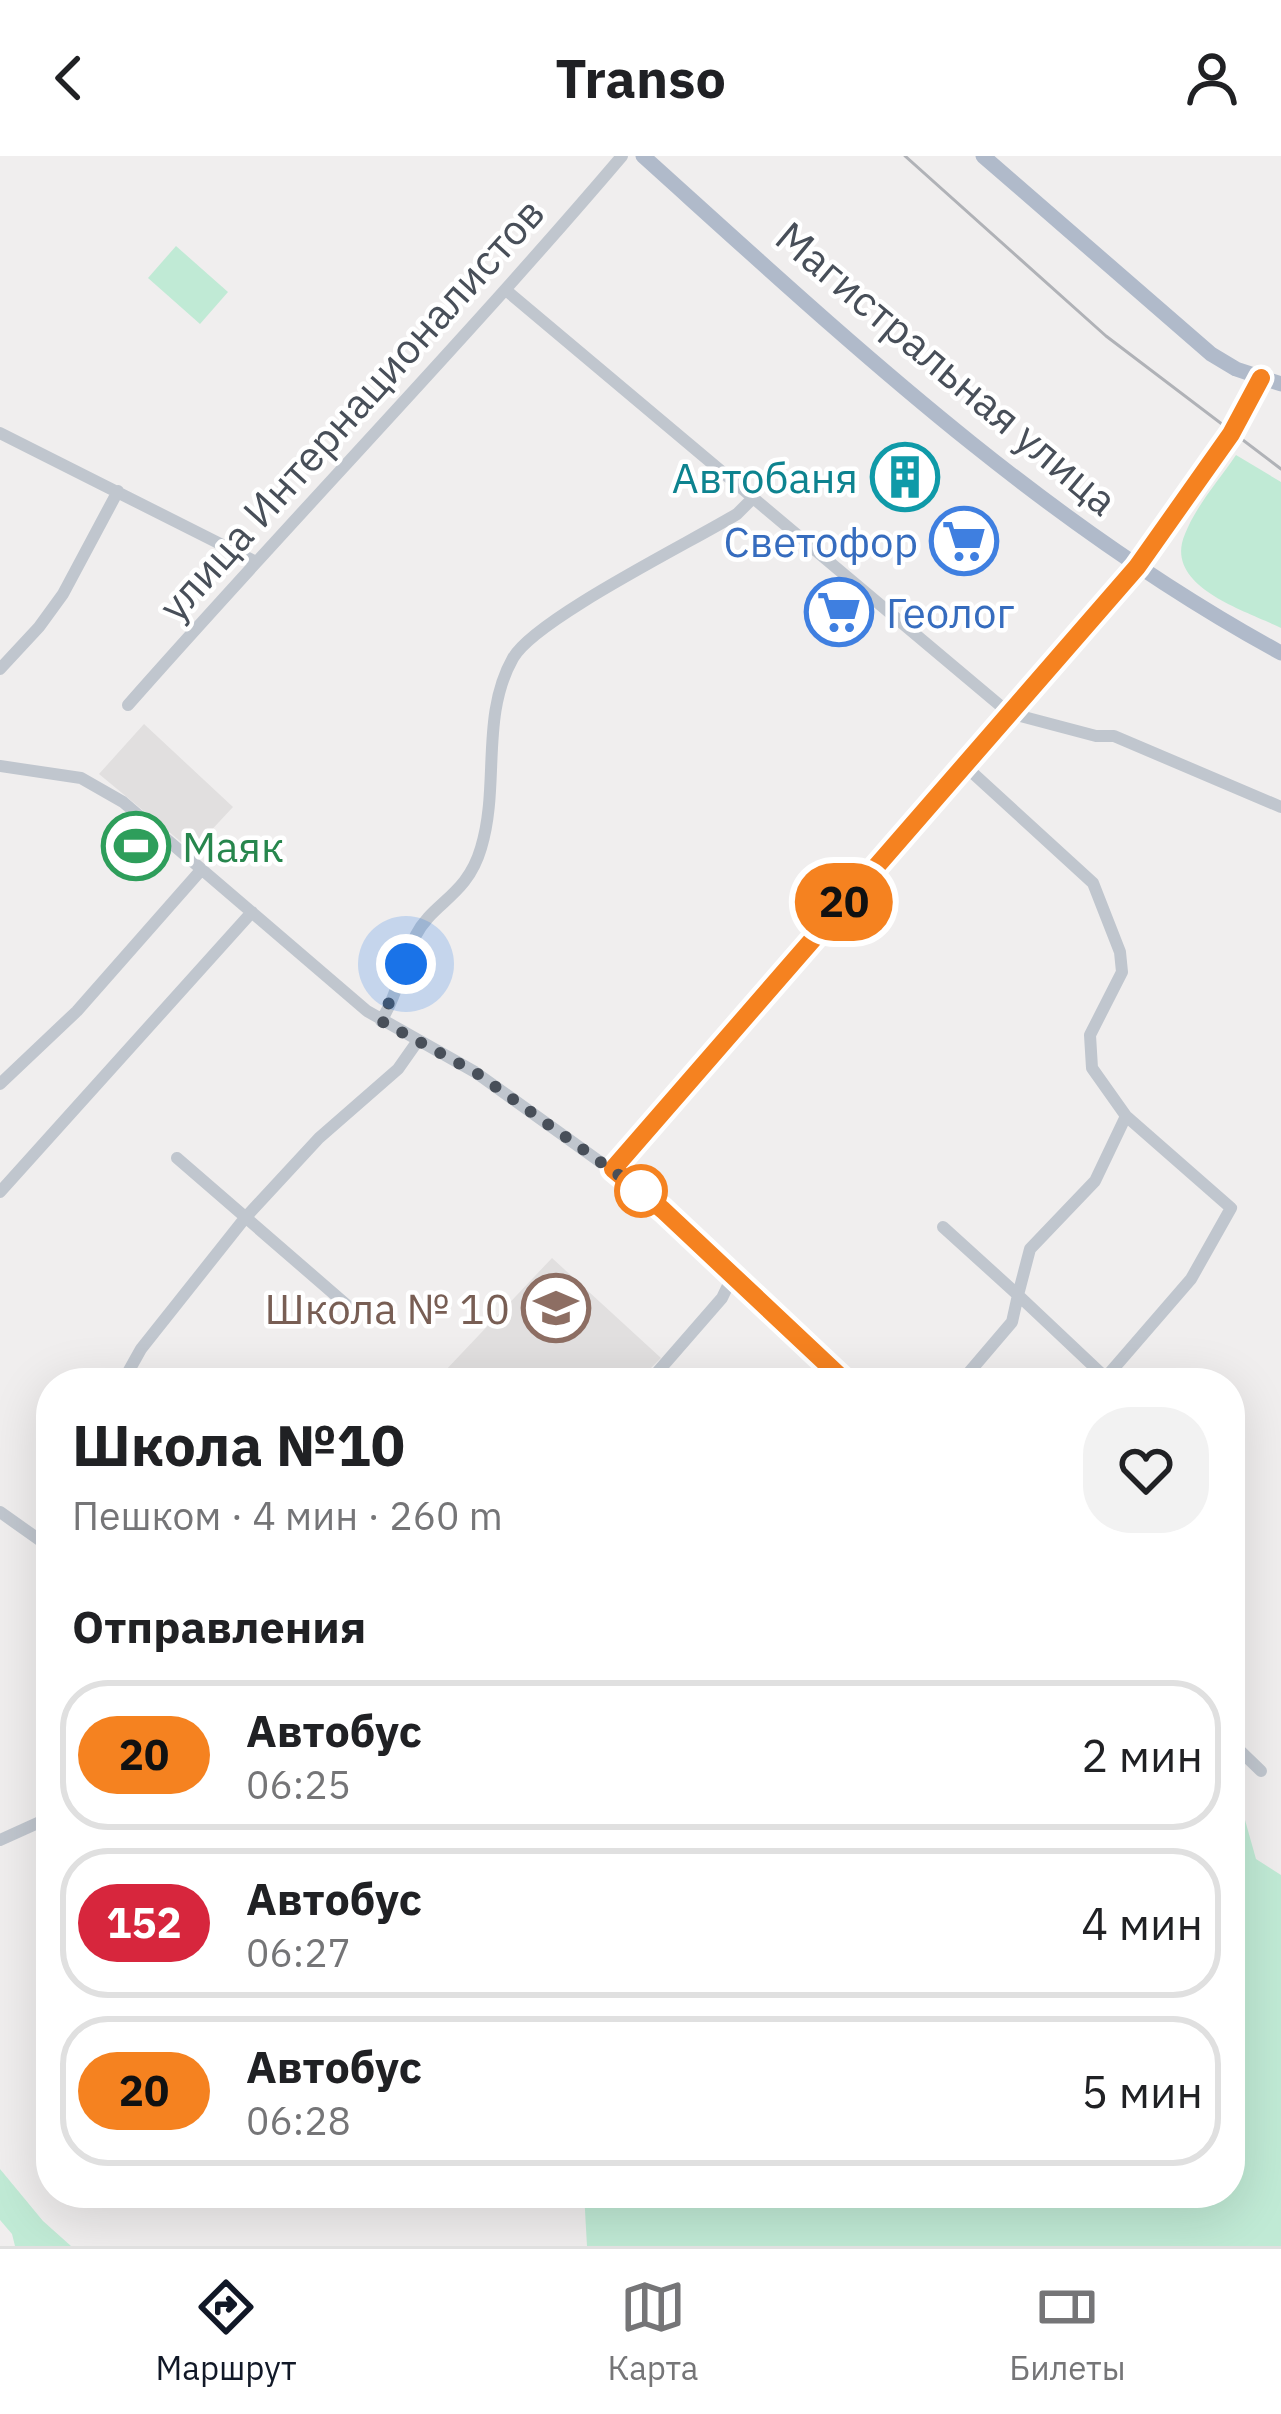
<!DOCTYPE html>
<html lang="ru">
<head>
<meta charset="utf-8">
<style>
  body { margin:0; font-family:"IBM Plex Sans",sans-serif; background:#f2f2f2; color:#202124; height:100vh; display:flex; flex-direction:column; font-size:45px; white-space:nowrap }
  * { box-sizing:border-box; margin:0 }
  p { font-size:39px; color:#757577 }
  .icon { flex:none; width:66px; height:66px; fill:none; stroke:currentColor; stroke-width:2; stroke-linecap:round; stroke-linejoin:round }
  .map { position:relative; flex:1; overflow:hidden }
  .side { position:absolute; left:36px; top:1212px; width:1209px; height:840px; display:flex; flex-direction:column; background:#fff; border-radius:48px; box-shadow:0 12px 48px #0002 }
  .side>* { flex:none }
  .badge { padding:0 24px; border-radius:39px; font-size:42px; line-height:78px }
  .you { position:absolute; width:60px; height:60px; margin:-30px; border:9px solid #fff; border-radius:50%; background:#1a73e8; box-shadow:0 0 0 18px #1a73e833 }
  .map>.badge { position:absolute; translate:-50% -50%; box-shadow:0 0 0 6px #fff }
  h2 { padding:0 36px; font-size:45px; line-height:108px }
  .round { display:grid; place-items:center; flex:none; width:126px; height:126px; border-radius:48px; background:#f2f2f2 }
  .headline { display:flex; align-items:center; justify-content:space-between; height:204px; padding:0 36px }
  h1 { font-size:57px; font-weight:700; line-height:90px }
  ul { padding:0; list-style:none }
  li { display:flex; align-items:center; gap:36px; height:150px; margin:0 24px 18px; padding:0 12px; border:6px solid #e0e0e0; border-radius:48px }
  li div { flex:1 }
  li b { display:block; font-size:45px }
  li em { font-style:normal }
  li .badge { min-width:132px; font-weight:700; text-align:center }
  header { display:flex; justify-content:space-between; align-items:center; height:156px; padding:0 36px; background:#fff; font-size:54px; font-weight:700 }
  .tab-bar { display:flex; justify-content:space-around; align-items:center; height:168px; border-top:3px solid #e0e0e0; background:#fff; font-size:33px; color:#757577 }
  .tab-bar a { display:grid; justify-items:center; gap:6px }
  .tab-bar .current { color:#111827 }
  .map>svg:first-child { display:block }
  .education { fill:#e1dfdf }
  .green { fill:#c0ead5 }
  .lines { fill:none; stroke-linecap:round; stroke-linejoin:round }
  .minor { stroke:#c0c6ce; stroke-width:12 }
  .major { stroke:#b0baca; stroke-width:15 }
  .rail { stroke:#b0b2b7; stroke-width:3 }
  .line-casing { stroke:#fff; stroke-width:27 }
  .line { stroke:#f58220; stroke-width:18 }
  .walk { stroke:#484f59; stroke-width:12; stroke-dasharray:0 21.6 }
  .stop-dot { fill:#fff; stroke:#f58220; stroke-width:6 }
  .labels { text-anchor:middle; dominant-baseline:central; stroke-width:9; stroke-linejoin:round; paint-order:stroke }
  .street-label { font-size:42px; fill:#484f59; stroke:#fff }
  .culture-label { font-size:42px; fill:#0d838f; stroke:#fff; text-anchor:end }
  .shop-label { font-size:42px; fill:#366cbe; stroke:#fff; text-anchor:end }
  .leisure-label { font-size:42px; fill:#27864d; stroke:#fff; text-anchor:start }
  .education-label { font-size:42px; fill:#785e54; stroke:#fff; text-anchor:end }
</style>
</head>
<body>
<header><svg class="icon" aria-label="back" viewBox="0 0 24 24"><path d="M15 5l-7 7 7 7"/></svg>Transo<svg class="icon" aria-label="person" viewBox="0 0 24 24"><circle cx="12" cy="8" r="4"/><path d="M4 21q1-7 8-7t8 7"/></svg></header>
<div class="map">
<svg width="1281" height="2090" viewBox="0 0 1281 2090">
  <rect width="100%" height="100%" fill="#f0eeee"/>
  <path class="education" d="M144 568 233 651 192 695 99 618Z
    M552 1102 661 1202 636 1227H455L444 1216Z"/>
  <path class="green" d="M176 90 228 136 200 168 148 122Z
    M1236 299 1281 326V472C1247 455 1162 431 1185 378 1196 350 1219 324 1236 299Z
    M1230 1628 1236 1632 1256 1703 1281 1719V2090H587L584 2037H1230Z
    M0 2013 43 2065 71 2090H15L12 2078 0 2064Z"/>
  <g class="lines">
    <path class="minor" d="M507 135 1009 557 1096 580H1114L1281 651
      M0 277 254 405
      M0 513 39 471 63 438 118 335
      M128 549C291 364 462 188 622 0
      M964 609 1093 727 1120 796 1122 816 1090 879 1092 912 1126 960 1231 1052 1191 1123 1101 1227
      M0 610 81 622 123 646 367 855 475 916 642 1036 847 1227
      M381 865C398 838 402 807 416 779 433 746 467 740 481 692 500 630 480 560 513 502 535 463 691 386 737 358L753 342
      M0 928 77 855 202 713
      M177 1002 349 1151
      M613 1013 1137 411
      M0 1036 252 756
      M943 1071 1018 1139 1012 1166 960 1227
      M1106 1222 1018 1139 1030 1093 1095 1025 1126 960
      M122 1227 141 1193 245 1062 319 982 398 913 417 886
      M648 1227 722 1142 733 1119
      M0 1356 51 1392
      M1230 1585 1261 1615
      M0 1684 51 1661"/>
    <path class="major" d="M643 0C846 183 1039 365 1281 497
      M983 0 1211 198 1236 213 1281 228
      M1137 411 1231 278 1261 222"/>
    <path class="rail" d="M905 0 1106 180 1281 313"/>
  </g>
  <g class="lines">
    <g class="line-casing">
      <path id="line" d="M847 1227 663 1054 613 1013 1137 411 1231 278 1261 222"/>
    </g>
    <use href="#line" class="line"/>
    <path class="walk" d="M406 808 381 865 475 916 641 1035"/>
  </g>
  <defs>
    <g id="building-ring" transform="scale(3.45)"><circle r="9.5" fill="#fff" stroke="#0f9aa8" stroke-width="1.5"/><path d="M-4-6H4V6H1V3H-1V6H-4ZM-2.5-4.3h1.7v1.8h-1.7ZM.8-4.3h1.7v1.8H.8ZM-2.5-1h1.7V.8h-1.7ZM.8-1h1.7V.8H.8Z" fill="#0f9aa8"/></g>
    <g id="supermarket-ring" transform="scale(3.45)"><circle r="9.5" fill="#fff" stroke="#3f7fe0" stroke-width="1.5"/><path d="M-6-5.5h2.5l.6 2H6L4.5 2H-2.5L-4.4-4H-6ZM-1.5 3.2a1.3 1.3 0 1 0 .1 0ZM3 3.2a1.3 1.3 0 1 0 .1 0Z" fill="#3f7fe0"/></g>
    <g id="stadium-ring" transform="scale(3.45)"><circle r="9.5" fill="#fff" stroke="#2e9e5b" stroke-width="1.5"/><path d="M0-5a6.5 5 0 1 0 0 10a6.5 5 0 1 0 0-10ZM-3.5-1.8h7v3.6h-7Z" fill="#2e9e5b"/></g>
    <g id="school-ring" transform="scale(3.45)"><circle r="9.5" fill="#fff" stroke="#8d6e63" stroke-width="1.5"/><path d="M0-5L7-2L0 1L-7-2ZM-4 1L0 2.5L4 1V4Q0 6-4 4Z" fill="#8d6e63"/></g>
  </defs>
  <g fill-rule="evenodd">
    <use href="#building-ring" x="905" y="321"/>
    <use href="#supermarket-ring" x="964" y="385"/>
    <use href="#supermarket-ring" x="839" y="456"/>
    <use href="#stadium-ring" x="136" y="690"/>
    <use href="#school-ring" x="556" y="1152"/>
  </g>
  <circle class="stop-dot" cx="641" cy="1035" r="24"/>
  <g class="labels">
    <g class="street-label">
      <text transform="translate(947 212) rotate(40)">Магистральная улица</text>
      <text transform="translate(351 253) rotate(-48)">улица Интернационалистов</text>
    </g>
    <g class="culture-label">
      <text x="858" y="321">Автобаня</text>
    </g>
    <g class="shop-label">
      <text x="918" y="385">Светофор</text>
      <text x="886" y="456" text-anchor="start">Геолог</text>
    </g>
    <g class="leisure-label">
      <text x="182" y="690">Маяк</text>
    </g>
    <g class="education-label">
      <text x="510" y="1152">Школа № 10</text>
    </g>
  </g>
</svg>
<div class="you" style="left:406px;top:808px"></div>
<b class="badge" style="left:844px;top:746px;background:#f58220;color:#111">20</b>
<section class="side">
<div class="headline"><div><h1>Школа №10</h1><p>Пешком · 4 мин · 260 m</p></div><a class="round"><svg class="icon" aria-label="heart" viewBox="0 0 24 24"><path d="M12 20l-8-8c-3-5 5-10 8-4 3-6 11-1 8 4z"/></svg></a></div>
<h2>Отправления</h2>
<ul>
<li><span class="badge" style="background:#f58220;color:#111">20</span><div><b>Автобус</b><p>06:25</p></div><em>2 мин</em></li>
<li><span class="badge" style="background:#d7263d;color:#fff">152</span><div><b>Автобус</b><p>06:27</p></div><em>4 мин</em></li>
<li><span class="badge" style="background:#f58220;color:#111">20</span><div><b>Автобус</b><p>06:28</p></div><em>5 мин</em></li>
</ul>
</section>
</div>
<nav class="tab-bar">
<a class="current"><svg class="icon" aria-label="directions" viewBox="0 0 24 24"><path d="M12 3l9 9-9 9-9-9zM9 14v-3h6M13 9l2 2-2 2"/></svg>Маршрут</a>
<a><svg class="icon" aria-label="map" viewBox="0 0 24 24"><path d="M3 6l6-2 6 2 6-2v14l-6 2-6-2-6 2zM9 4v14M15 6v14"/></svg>Карта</a>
<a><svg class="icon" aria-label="tickets" viewBox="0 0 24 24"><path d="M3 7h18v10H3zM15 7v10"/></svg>Билеты</a>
</nav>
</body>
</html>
